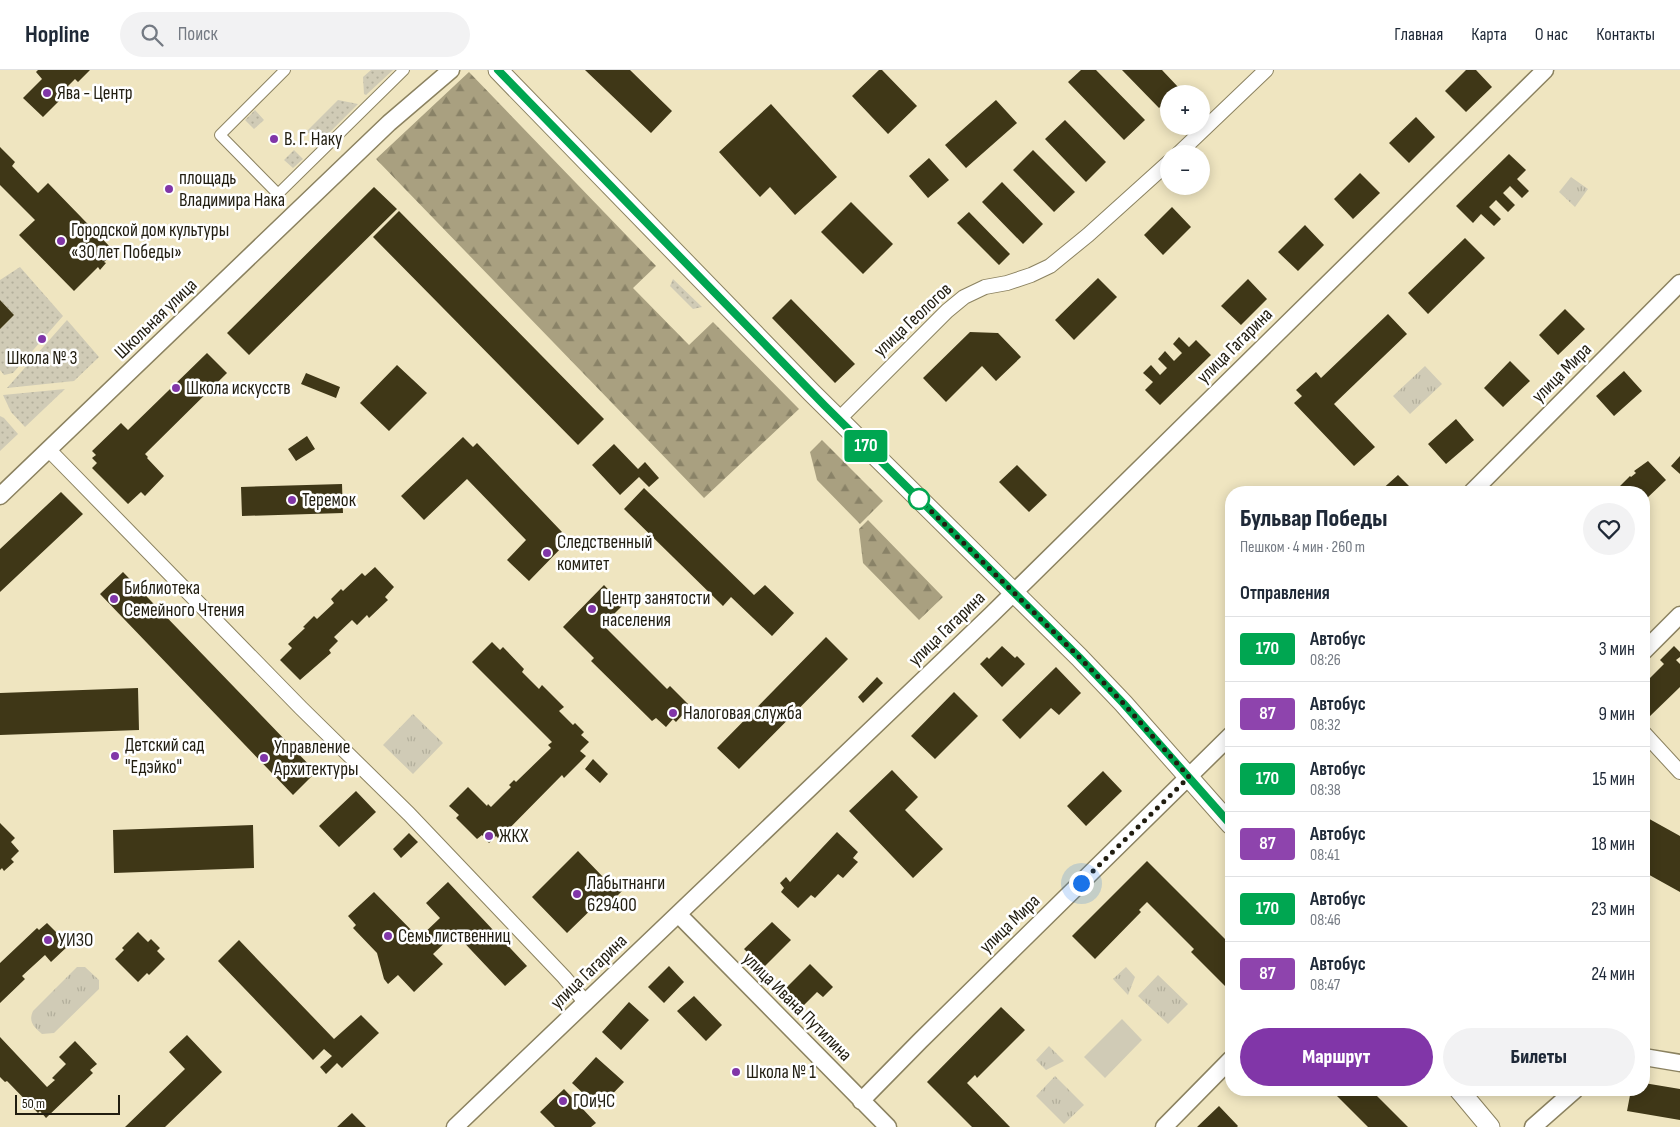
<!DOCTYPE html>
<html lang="ru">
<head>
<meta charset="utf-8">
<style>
  body { margin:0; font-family:"Sofia Sans Condensed",sans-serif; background:#f2f2f3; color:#1f2937; height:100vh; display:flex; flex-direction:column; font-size:19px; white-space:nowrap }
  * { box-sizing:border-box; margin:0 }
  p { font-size:16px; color:#747a83 }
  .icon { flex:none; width:28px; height:28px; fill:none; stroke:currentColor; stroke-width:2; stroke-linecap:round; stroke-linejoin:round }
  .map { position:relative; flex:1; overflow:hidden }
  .side { position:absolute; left:1225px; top:416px; width:425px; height:610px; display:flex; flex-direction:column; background:#fff; border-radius:20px; box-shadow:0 2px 12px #0003 }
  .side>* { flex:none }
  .badge { padding:0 10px; border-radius:4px; font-size:18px; line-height:32px }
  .fabs { position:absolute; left:1160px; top:15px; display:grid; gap:10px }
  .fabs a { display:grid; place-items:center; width:50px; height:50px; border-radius:50%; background:#fff; box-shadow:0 2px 12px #0003; font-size:25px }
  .scale { position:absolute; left:15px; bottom:12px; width:105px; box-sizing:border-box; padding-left:5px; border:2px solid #211d10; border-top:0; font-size:14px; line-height:18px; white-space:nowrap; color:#211d10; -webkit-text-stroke:4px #fff; paint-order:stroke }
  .you { position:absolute; width:25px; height:25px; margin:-12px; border:4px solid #fff; border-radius:50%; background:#1a73e8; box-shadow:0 0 0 8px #1a73e833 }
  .map>.badge { position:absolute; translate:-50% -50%; box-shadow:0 0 0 2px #fff }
  h2 { padding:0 15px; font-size:19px; line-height:45px }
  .round { display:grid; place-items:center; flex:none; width:52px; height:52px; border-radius:26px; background:#f2f2f3 }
  .summary { display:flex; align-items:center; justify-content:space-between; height:85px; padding:0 15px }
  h1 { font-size:24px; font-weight:800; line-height:38px }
  .cta { display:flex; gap:10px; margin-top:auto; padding:10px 15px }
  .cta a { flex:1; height:58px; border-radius:30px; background:#8136a8; color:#fff; font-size:20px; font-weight:800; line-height:58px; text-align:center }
  .cta a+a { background:#f2f2f3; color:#1f2937 }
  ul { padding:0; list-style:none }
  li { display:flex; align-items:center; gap:15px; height:65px; padding:0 15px; border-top:1px solid #e0e1e3 }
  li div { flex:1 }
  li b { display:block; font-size:19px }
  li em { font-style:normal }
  li .badge { min-width:55px; font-weight:700; text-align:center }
  header { display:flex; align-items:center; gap:30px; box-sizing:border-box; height:70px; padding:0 25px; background:#fff; border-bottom:1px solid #e0e1e3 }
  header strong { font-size:24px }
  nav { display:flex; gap:28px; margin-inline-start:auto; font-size:18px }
  .search { width:350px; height:45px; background:#f2f2f3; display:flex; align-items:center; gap:12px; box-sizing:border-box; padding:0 18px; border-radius:28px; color:#747a83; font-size:19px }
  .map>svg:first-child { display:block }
  .grass { fill:url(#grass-dots) }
  .forest { fill:url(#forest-firs) }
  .park { fill:url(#park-tufts) }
  .garden { fill:#d0cbb6 }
  .building { fill:#3f3717 }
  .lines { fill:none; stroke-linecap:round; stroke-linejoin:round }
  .pedestrian-casing { stroke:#8b8260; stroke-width:12 }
  .minor-casing { stroke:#8b8260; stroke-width:16 }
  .tertiary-casing { stroke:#8b8260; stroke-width:19 }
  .secondary-casing { stroke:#8b8260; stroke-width:21 }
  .pedestrian { stroke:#fff; stroke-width:10 }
  .minor { stroke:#fff; stroke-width:14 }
  .tertiary { stroke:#fff; stroke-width:16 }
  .secondary { stroke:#fff; stroke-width:19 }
  .line-casing { stroke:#fff; stroke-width:11 }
  .line { stroke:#00a651; stroke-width:8 }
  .walk { stroke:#211d10; stroke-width:5; stroke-dasharray:0 9 }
  .poi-dot { fill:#8136a8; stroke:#fff; stroke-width:2 }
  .stop-dot { fill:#fff; stroke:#00a651; stroke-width:2.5 }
  .labels { text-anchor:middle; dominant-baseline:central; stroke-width:5; stroke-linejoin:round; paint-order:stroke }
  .poi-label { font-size:19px; fill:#211d10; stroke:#fff; text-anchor:start }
  .street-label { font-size:19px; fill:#211d10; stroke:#fff }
</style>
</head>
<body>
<header>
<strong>Hopline</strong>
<div class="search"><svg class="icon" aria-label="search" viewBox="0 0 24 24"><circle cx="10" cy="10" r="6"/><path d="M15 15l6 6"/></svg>Поиск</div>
<nav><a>Главная</a><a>Карта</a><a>О нас</a><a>Контакты</a></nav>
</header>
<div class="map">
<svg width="1680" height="1057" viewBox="0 0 1680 1057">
  <defs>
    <pattern id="grass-dots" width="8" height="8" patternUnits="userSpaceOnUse" patternTransform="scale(1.25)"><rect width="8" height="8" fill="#d0cbb6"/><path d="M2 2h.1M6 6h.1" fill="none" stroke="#b2ae9b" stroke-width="1.8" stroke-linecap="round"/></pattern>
    <pattern id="forest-firs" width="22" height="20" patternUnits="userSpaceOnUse" patternTransform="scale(1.25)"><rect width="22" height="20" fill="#a9a080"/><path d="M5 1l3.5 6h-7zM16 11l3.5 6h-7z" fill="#898267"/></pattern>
    <pattern id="park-tufts" width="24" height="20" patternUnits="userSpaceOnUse" patternTransform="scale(1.25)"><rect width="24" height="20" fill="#d0cbb6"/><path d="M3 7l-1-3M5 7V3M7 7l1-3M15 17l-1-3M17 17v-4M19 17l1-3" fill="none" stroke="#b2ae9b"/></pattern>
  </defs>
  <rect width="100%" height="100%" fill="#efe5c0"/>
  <path class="grass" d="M371 0H393L366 25 364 24 363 7Z
    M338 30 358 34 329 63H305Z
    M255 40 264 50 254 59 245 50Z
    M294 80 303 89 293 98 284 90Z
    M20 197 63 246 13 303 4 305 0 300V259L14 245 0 230V210Z
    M673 209 702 237 693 239 670 216Z
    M67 250 99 287 74 311 7 318Z
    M65 319 25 357 11 342 3 325Z
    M0 346 4 348 18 364 0 381Z"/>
  <path class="forest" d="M469 2 656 196 633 218 689 275 713 252 799 339 704 428 376 89Z
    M822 370 883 431 860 454 817 410 810 382Z
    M868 450 943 527 919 550 863 493 859 459Z"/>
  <path class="park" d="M1571 107 1588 119 1575 137 1559 122Z
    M1425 296 1442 314 1410 344 1393 326Z
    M413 644 443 673 413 704 383 675Z
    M77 897H85L99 910V919L54 963 42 964C34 957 28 952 33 941Z
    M1126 897 1135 907 1128 925 1113 909Z
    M1158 905 1188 934 1168 954 1138 926Z
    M1049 976 1064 991 1046 1000 1036 990Z
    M1055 1006 1084 1035 1064 1054 1036 1026Z"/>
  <path class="garden" d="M1122 949 1142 970 1105 1008 1084 987Z"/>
  <path class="building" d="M38 0H90L78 12 75 9 68 16 71 19 43 47 23 28 42 9 36 2Z
    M585 0H630L672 41 651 63Z
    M879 0H882L917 36 888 64 852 26Z
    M1081 0H1096L1145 50 1124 70 1068 12Z
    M1122 0H1162L1179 18 1173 24H1169V28L1159 38Z
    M1466 0H1476L1492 17 1466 42 1445 21Z
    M996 30 1017 53 966 98 945 75Z
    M771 34 837 107 795 145 770 117 760 127 719 82Z
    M1416 47 1435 67 1409 93 1389 73Z
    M1065 50 1106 92 1086 112 1045 69Z
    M0 77 15 92 12 96 38 123 48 113 115 182 104 192 106 193 100 200 98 197 74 221 19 165 35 150 0 115Z
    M1033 80 1075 122 1054 142 1013 100Z
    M1509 84 1526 100 1517 109 1529 121 1522 128 1510 116 1503 123 1515 135 1508 142 1496 130 1489 137 1501 149 1494 156 1481 144 1473 153 1456 136Z
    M929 88 949 110 928 128 909 106Z
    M1360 103 1380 123 1353 149 1334 129Z
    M1002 112 1043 154 1023 174 982 132Z
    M374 117 397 139 249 285 227 263Z
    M851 132 893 174 863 204 821 162Z
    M1172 137 1191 157 1163 185 1144 165Z
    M399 141 604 349 578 375 373 167Z
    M969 142 1010 184 999 195 957 153Z
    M1305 155 1324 175 1298 201 1278 182Z
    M1465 168 1485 188 1428 244 1408 223Z
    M1098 208 1117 227 1074 270 1055 250Z
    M1248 209 1267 229 1241 255 1221 236Z
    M791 229 855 294 835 313 772 248Z
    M0 230 14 245 0 259Z
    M1565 239 1585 259 1558 285 1539 265Z
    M1388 244 1407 264 1334 334 1375 377 1354 396 1294 333 1302 326 1296 320 1316 302 1321 308Z
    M970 262 998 263 1021 287 996 311 982 296 946 332 923 308Z
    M1179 267 1189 277 1196 270 1211 285 1160 335 1145 320 1153 312 1143 303 1151 295 1160 305 1167 298 1158 289 1165 281 1174 291 1182 283 1173 274Z
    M207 283 227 303 145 384 148 387 147 388 164 406 145 426 141 422 128 434 92 398 97 393 92 388 96 385 92 381 121 353 128 360Z
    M1510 291 1530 311 1503 337 1484 318Z
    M397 295 427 323 389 361 360 333Z
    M1624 301 1642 321 1614 346 1596 326Z
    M306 303 340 317 336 328 301 314Z
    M1456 349 1474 370 1446 394 1428 374Z
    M307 366 315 379 296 391 288 379Z
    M463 367 473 377 477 373 562 462 559 465 567 472 529 511 507 490 526 470 467 409 424 450 401 426Z
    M614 374 638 399 645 392 659 408 649 417 639 407 620 425 592 395Z
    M1680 386V404L1671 396Z
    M1648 391 1666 410 1645 430 1646 432 1644 434V422H1615L1619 419 1618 418 1630 406 1631 407 1636 403 1634 401Z
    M1017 395 1047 425 1029 442 999 412Z
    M1398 405 1415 422H1379Z
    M342 414 343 443 242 446 241 417Z
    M644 418 754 525 765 515 794 543 772 566 731 527 723 536 624 439Z
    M61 422 83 444 0 522V479Z
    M375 497 394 517 385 527 388 530 369 548 367 545 357 555 352 550 334 567 338 571 329 580 331 583 300 610 280 590 292 578 288 574 305 558 303 557 314 546 317 549 334 533 331 529 341 519 343 521 362 503 365 506Z
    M123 502 316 702 293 725 100 524Z
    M604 515 623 535 603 555 667 619 670 616 688 634 683 640 685 642 676 652 673 649 666 657 656 648 652 651 591 591 594 588 563 557Z
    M826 567 848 589 739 699 717 678Z
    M492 572 500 580 503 577 524 599 522 602 539 619 542 615 564 637 559 641 573 655 575 653 584 662 581 665 589 672 580 681 586 686 564 708 562 705 499 769 496 766 489 773 482 765 477 769 456 748 459 745 449 736 468 717 487 736 488 734 491 737 511 717 509 715 514 710 516 712 551 678 548 675 552 672 472 592Z
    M1002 576 1015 588 1017 586 1025 594 1002 617 980 594 987 587 989 589Z
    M1674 576 1680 582V587L1676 590 1680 594V617L1647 649 1644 646V614L1664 594 1660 590Z
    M1056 597 1081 623 1059 645 1051 638 1020 669 1002 650Z
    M877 607 883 613 863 633 858 627Z
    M138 618 139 660 0 665V623Z
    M954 622 978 646 935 689 911 666Z
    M593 689 608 704 600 713 585 699Z
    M892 700 918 727 905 740 943 779 913 808 849 741Z
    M1103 701 1122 721 1086 756 1067 736Z
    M356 721 376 742 339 777 319 756Z
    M1644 746 1680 766V822L1644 802Z
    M0 753 15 768 11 772 19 781 11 789 14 792 4 801 2 798 0 800Z
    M253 755 254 798 114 803 113 760Z
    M837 762 858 782 853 788 858 792 843 808 838 804 815 828 811 825 798 838 781 822 784 818 780 813 786 807 790 812Z
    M409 763 418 772 401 788 393 779Z
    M578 781 604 808 607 805 622 821 610 833 604 827 567 863 532 827Z
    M1147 791 1231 875V922L1191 882 1194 879 1147 832 1139 840 1141 842 1095 889 1072 866Z
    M448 812 527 896 505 916 455 863 433 884 443 894 414 922 398 905 388 914 384 909 377 883 353 858 356 855 348 846 374 822 419 868 440 848 426 833Z
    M772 852 791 870 763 898 744 879Z
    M47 853 69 875 51 892 45 885 22 906 25 909 0 933V893L37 858 39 860Z
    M138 862 148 872 151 869 160 878 157 881 165 889 149 905 147 903 138 912 115 889 124 880 122 878Z
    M239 870 334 969 361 945 379 963 342 998 337 993 326 1004 320 997 332 986 324 979 313 990 218 891Z
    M810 894 833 917 823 927 817 922 803 936 785 919Z
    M669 896 684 912 664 933 648 917Z
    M694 926 722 955 706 971 677 941Z
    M629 932 649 950 621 980 602 962Z
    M1001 937 1025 960 977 1008 975 1005 967 1013 1010 1057H972L927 1012Z
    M187 965 222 1002 165 1057H125L185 999 169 982Z
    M0 967 47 1017 55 1010 52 1008 66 994 59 987 75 971 97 994 90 1000 93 1003 46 1048 40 1041 38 1043 7 1011 5 1012 0 1007Z
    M596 987 624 1012 599 1038 572 1013Z
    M1644 1013 1680 1019V1050L1627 1041 1631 1020H1644Z
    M564 1019 596 1053 591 1057H555L540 1042Z
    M1331 1020H1371L1408 1057H1368Z
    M1219 1036 1238 1056 1237 1057H1197Z
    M352 1043 366 1057H337Z"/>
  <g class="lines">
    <g class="pedestrian-casing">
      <path id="pedestrian" d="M285 0 220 65 278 124 404 0"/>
    </g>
    <g class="minor-casing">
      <path id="minor" d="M1178 84 1266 0
        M838 350 947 241 964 227 985 217 1007 213 1031 205 1050 196 1088 165 1169 92
        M49 380 301 638 409 744 564 907 586 933
        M1644 663 1680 702"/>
    </g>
    <g class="tertiary-casing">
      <path id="tertiary" d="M1472 422 1680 213
        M0 426 389 53 451 0
        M1644 581 1680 545
        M678 844 888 1057
        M1644 987 1680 993
        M861 1031 920 971 1231 665
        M455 1057 991 545 1545 0
        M1164 1057 1231 989
        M1533 1057 1575 1020"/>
    </g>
    <g class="secondary-casing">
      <path id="secondary" d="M498 0 812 323 1079 587 1123 633 1231 755
        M1459 1020 1490 1057"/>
    </g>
    <use href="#pedestrian" class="pedestrian"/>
    <use href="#minor" class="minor"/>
    <use href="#tertiary" class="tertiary"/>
    <use href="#secondary" class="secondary"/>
  </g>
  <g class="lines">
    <g class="line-casing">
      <path id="line" d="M498 0 825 336 1079 587 1123 633 1231 755"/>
    </g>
    <use href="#line" class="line"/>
    <path class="walk" d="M919 429 1079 587 1123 633 1189 707 1081 813"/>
  </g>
  <g class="poi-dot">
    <circle cx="47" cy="23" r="5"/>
    <circle cx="274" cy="69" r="5"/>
    <circle cx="169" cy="119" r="5"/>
    <circle cx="61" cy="171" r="5"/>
    <circle cx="42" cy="269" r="5"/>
    <circle cx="176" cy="318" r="5"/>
    <circle cx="292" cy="430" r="5"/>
    <circle cx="547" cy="483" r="5"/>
    <circle cx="114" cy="529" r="5"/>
    <circle cx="592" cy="539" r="5"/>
    <circle cx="673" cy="643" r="5"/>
    <circle cx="115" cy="686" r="5"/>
    <circle cx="264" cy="688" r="5"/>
    <circle cx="489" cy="766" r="5"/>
    <circle cx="577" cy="824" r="5"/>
    <circle cx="388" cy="866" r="5"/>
    <circle cx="48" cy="870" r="5"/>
    <circle cx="736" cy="1002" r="5"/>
    <circle cx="563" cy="1031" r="5"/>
  </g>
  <circle class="stop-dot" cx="919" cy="429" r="10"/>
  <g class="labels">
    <g class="poi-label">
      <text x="57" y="23">Ява - Центр</text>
      <text x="284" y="69">В. Г. Наку</text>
      <text x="179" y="108">площадь<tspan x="179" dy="22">Владимира Нака</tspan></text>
      <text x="71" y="160">Городской дом культуры<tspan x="71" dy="22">«30 лет Победы»</tspan></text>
      <text x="42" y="288" text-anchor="middle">Школа № 3</text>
      <text x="186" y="318">Школа искусств</text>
      <text x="302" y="430">Теремок</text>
      <text x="557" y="472">Следственный<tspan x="557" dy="22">комитет</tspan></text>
      <text x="124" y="518">Библиотека<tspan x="124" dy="22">Семейного Чтения</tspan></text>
      <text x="602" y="528">Центр занятости<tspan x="602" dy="22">населения</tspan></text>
      <text x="683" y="643">Налоговая служба</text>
      <text x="125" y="675">Детский сад<tspan x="125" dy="22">"Едэйко"</tspan></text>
      <text x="274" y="677">Управление<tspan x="274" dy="22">Архитектуры</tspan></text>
      <text x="499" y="766">ЖКХ</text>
      <text x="587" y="813">Лабытнанги<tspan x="587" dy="22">629400</tspan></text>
      <text x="398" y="866">Семь лиственниц</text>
      <text x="58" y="870">УИЗО</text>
      <text x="746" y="1002">Школа № 1</text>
      <text x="573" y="1031">ГОиЧС</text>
    </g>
    <g class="street-label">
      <text transform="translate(156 249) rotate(-44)">Школьная улица</text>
      <text transform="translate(913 250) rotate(-43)">улица Геологов</text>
      <text transform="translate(1235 276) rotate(-45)">улица Гагарина</text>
      <text transform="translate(1562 303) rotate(-45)">улица Мира</text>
      <text transform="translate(947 559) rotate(-44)">улица Гагарина</text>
      <text transform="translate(1010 854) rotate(-44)">улица Мира</text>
      <text transform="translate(589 902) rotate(-44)">улица Гагарина</text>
      <text transform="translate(797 937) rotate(45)">улица Ивана Путилина</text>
    </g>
  </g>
</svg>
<div class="fabs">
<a>+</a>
<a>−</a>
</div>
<div class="scale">50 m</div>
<div class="you" style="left:1081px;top:813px"></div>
<b class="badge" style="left:866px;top:376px;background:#00a651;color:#fff">170</b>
<section class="side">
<div class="summary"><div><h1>Бульвар Победы</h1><p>Пешком · 4 мин · 260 m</p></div><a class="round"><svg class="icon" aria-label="heart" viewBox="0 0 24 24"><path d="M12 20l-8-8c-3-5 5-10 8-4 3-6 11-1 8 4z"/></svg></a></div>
<h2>Отправления</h2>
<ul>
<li><span class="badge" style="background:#00a651;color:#fff">170</span><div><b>Автобус</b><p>08:26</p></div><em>3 мин</em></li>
<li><span class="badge" style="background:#8e44ad;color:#fff">87</span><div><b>Автобус</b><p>08:32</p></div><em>9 мин</em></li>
<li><span class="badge" style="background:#00a651;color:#fff">170</span><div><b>Автобус</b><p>08:38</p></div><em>15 мин</em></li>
<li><span class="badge" style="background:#8e44ad;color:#fff">87</span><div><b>Автобус</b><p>08:41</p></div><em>18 мин</em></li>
<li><span class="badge" style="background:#00a651;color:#fff">170</span><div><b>Автобус</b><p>08:46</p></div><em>23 мин</em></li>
<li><span class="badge" style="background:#8e44ad;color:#fff">87</span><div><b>Автобус</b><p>08:47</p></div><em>24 мин</em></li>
</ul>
<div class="cta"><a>Маршрут</a><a>Билеты</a></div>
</section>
</div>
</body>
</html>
